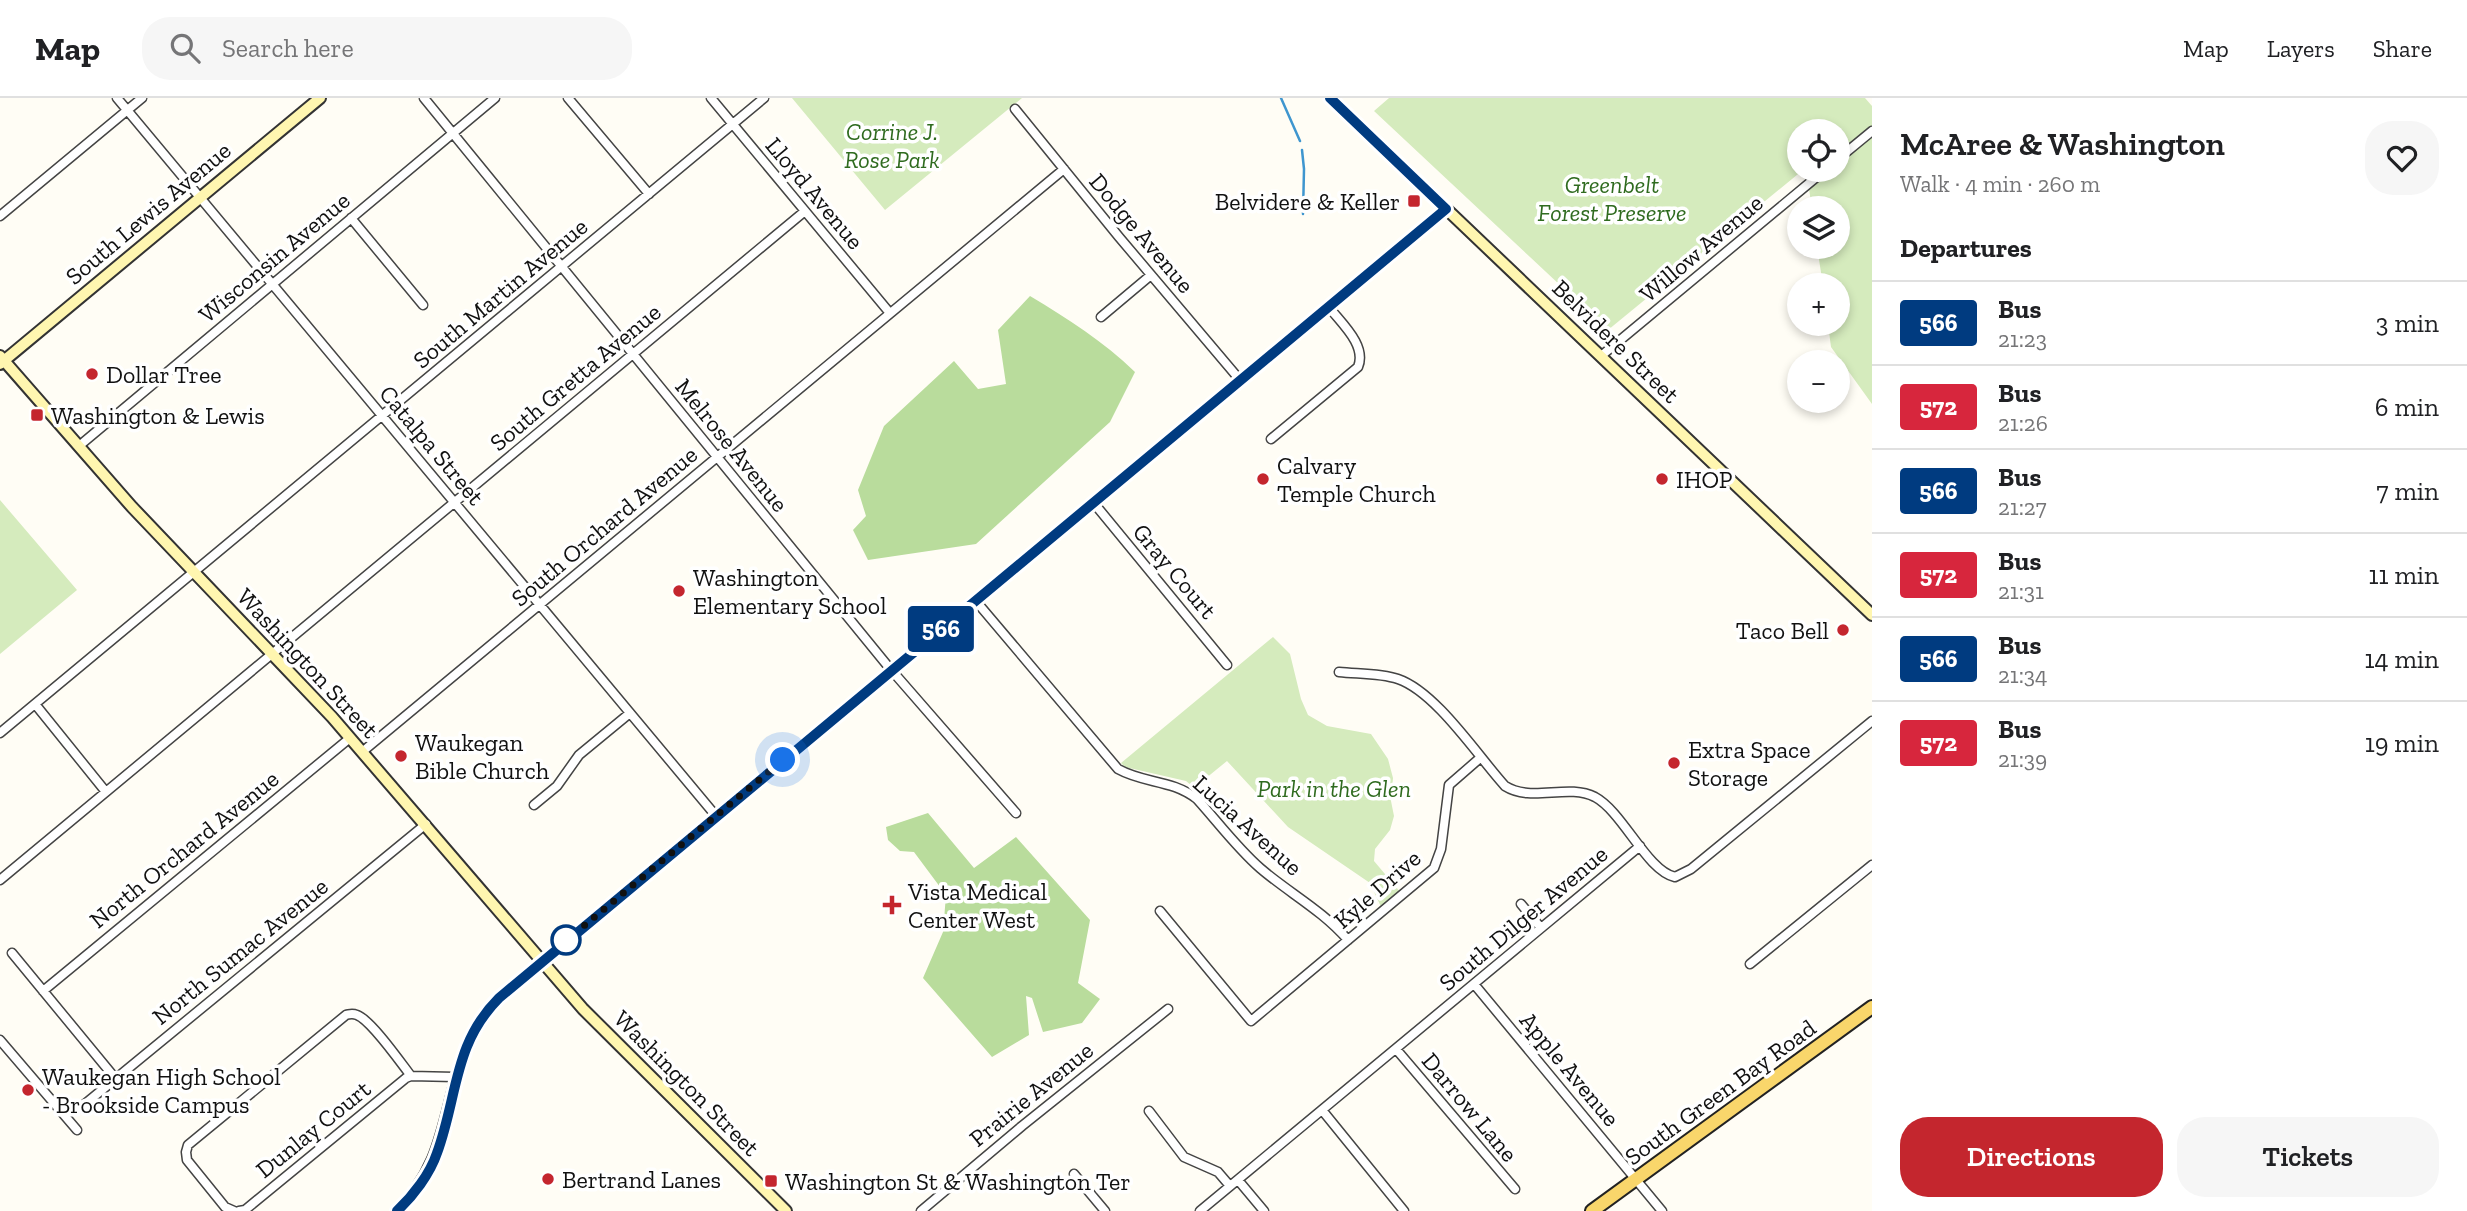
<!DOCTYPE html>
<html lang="en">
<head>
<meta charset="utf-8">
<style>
  body { margin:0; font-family:"Zilla Slab",serif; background:#f6f6f6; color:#202124; height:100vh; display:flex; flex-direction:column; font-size:26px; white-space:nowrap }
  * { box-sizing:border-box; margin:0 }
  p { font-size:23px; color:#757577 }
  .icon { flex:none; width:38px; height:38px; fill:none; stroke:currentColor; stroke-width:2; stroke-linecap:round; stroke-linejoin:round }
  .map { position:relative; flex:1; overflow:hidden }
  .panel { display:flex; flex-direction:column; background:#fff; width:595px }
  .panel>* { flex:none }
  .badge { padding:0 14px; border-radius:5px; font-size:24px; line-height:46px }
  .controls { position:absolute; left:1787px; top:21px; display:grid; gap:14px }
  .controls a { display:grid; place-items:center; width:63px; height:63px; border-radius:50%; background:#fff; box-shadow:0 4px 10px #0003; font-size:35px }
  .you { position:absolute; width:35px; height:35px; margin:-18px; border:5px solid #fff; border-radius:50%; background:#1a73e8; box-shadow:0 0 0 10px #1a73e833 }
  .map>.badge { position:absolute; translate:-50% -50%; box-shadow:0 0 0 4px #fff }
  h2 { padding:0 28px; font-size:26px; line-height:63px }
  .round { display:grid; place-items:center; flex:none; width:74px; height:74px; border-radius:28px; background:#f6f6f6 }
  .headline { display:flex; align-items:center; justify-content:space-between; height:119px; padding:0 28px }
  h1 { font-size:33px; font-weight:600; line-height:52px }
  .action { display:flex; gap:14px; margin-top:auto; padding:14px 28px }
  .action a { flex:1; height:80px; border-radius:28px; background:#c4262e; color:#fff; font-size:28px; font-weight:600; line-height:80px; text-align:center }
  .action a+a { background:#f6f6f6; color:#202124 }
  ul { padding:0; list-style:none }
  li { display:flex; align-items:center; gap:21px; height:84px; padding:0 28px; border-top:2px solid #e0e0e0 }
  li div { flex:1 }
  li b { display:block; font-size:26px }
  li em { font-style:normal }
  li .badge { min-width:77px; font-weight:700; text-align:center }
  header { display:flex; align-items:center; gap:42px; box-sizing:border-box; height:98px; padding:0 35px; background:#fff; border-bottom:2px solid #e0e0e0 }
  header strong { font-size:33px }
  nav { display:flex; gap:38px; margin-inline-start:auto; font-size:24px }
  .search { width:490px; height:63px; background:#f6f6f6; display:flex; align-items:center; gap:18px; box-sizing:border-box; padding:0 24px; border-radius:28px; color:#757577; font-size:26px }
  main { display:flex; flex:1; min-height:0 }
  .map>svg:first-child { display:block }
  .green { fill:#d5ebbd }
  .forest { fill:#b9dc9c }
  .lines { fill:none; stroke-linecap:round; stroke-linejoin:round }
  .stream { stroke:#3f96cf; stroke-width:2.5 }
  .street-casing { stroke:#444; stroke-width:11 }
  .secondary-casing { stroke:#333; stroke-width:14 }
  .primary-casing { stroke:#222; stroke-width:16 }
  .street { stroke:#fff; stroke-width:8 }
  .secondary { stroke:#fff6b0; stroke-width:10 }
  .primary { stroke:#f9d66b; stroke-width:12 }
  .line-casing { stroke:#fff; stroke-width:16 }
  .line { stroke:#003b80; stroke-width:10 }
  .walk { stroke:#111; stroke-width:7; stroke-dasharray:0 12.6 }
  .poi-dot { fill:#c4262e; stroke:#fff; stroke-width:2.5 }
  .stop-dot { fill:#fff; stroke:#003b80; stroke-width:3.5 }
  .labels { text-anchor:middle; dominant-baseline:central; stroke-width:7; stroke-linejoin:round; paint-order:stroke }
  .park-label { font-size:24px; font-style:italic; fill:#2f6b1f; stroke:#fff }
  .street-label { font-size:24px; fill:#111; stroke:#fff }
  .poi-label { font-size:24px; fill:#111; stroke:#fff; text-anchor:start }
</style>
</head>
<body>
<header>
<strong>Map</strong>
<div class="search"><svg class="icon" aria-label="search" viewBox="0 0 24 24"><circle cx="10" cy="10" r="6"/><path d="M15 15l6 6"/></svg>Search here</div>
<nav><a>Map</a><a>Layers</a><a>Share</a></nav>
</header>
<main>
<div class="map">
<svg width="1872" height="1113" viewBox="0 0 1872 1113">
  <rect width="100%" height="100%" fill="#fffdf5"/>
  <path class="green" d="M792 0H1022L885 112Z
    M1389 0H1865L1872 8V306L1831 249 1828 226H1838V187H1823L1817 149H1838V110H1812L1806 72H1838V33H1799V72H1803L1608 232 1374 13Z
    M0 402 77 492 0 556Z
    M1273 539 1290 556 1301 601 1308 617 1327 628 1371 636 1388 661 1393 680 1391 703 1394 718 1390 732 1375 751 1374 763 1401 795 1382 811 1370 785 1288 729 1227 663 1200 685 1192 688 1186 683 1125 669 1121 665Z"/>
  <path class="forest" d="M1030 198C1068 221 1103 243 1135 274L1110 324 976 446 868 462 853 432 866 418 858 392 884 328 954 263 978 291 1006 286 998 232Z
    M928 715 974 770 1016 739 1090 822 1078 885 1100 901 1082 925 1043 934 1032 900 1026 898 1029 937 992 959 923 880 943 834 946 797 914 754 900 753 888 742 886 729Z"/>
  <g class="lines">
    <path class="stream" d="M1281 0 1300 43
      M1302 52 1304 71 1303 116"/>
    <g class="street-casing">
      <path id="street" d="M117 0 716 718
        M424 0 887 567 1016 715
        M568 0 649 96
        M711 0 889 214
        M1015 11 1119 139 1240 282
        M1838 61 1872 33
        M0 118 142 0
        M351 120 423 207
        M1101 219 1151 177
        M1601 258 1825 72
        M1271 341 1358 269C1367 247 1341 225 1328 208
        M79 348 495 0
        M1093 404 1227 567
        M975 502 1118 671C1145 686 1171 681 1197 701 1217 723 1237 750 1260 770 1289 795 1322 812 1348 842
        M1339 574C1358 576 1380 575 1398 581 1436 594 1477 657 1505 688 1532 705 1567 685 1595 699 1623 714 1647 773 1675 779L1691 771 1872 623
        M35 606 106 694
        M0 635 764 0
        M362 654 1064 71
        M534 707 557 688 579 657 630 615
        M0 782 805 113
        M1521 806 1541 830
        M1160 813 1251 923
        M12 855 115 980
        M1750 866 1872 767
        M1474 886 1662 1113
        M43 893 350 640
        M1251 923 1434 770 1441 751 1449 687 1480 660
        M0 942 77 1032
        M1396 951 1515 1091
        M411 978 455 979
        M80 1010 426 726
        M1322 1012 1404 1113
        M1149 1013 1184 1059 1218 1074 1230 1088
        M1074 1076 1105 1113
        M1238 1082 1264 1113
        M234 1113 225 1109 187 1062 186 1054 188 1047 346 917C351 916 352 915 357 917 371 922 401 965 411 978L406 980 245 1112 239 1113
        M921 1113 1022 1028 1168 911
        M1200 1113 1640 748"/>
    </g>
    <g class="secondary-casing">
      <path id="secondary" d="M1330 0 1872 517
        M0 258 132 409 332 619 583 911 786 1113
        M0 266 320 0
        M397 1113C464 1051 436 964 499 900L1446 111"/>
    </g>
    <g class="primary-casing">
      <path id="primary" d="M1592 1113 1872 909"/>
    </g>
    <use href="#street" class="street"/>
    <use href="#secondary" class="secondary"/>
    <use href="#primary" class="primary"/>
  </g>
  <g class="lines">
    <g class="line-casing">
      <path id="line" d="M397 1113C413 1098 430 1076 437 1055 458 998 453 946 499 900L1446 111 1330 0"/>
    </g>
    <use href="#line" class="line"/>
    <path class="walk" d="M566 842 561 847 783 662"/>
  </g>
  <g class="poi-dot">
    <rect x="1407" y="96" width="14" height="14" rx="3.5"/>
    <circle cx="92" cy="276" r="7"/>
    <rect x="30" y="310" width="14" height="14" rx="3.5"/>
    <circle cx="1263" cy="381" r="7"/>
    <circle cx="1662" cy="381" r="7"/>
    <circle cx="679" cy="493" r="7"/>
    <circle cx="1843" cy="532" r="7"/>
    <circle cx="401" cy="658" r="7"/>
    <circle cx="1674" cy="665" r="7"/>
    <path d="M888.5 796.5h7v7h7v7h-7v7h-7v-7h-7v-7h7z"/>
    <circle cx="28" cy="992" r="7"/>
    <circle cx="548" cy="1081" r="7"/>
    <rect x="764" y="1076" width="14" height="14" rx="3.5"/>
  </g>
  <circle class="stop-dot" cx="566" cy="842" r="14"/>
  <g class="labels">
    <g class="park-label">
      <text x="892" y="33">Corrine J.<tspan x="892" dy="28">Rose Park</tspan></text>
      <text x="1612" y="86">Greenbelt<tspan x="1612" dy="28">Forest Preserve</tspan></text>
      <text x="1334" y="690">Park in the Glen</text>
    </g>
    <g class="street-label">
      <text transform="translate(815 95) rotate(50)">Lloyd Avenue</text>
      <text transform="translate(148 115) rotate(-40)">South Lewis Avenue</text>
      <text transform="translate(1142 135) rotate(50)">Dodge Avenue</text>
      <text transform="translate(1701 150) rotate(-40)">Willow Avenue</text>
      <text transform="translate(274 159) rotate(-40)">Wisconsin Avenue</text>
      <text transform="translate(500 195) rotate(-40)">South Martin Avenue</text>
      <text transform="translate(1616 243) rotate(44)">Belvidere Street</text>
      <text transform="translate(575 279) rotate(-40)">South Gretta Avenue</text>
      <text transform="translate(432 347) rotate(50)">Catalpa Street</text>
      <text transform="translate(732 347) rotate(51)">Melrose Avenue</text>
      <text transform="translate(604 428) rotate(-40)">South Orchard Avenue</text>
      <text transform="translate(1175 473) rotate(50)">Gray Court</text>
      <text transform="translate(308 565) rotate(47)">Washington Street</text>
      <text transform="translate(1248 727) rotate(42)">Lucia Avenue</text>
      <text transform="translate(184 751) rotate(-39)">North Orchard Avenue</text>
      <text transform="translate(1377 791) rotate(-41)">Kyle Drive</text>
      <text transform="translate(1523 820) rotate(-40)">South Dilger Avenue</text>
      <text transform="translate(240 853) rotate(-39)">North Sumac Avenue</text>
      <text transform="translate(1570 971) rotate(50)">Apple Avenue</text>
      <text transform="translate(687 985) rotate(45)">Washington Street</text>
      <text transform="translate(1720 994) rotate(-36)">South Green Bay Road</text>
      <text transform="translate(1031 996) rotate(-39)">Prairie Avenue</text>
      <text transform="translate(1470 1009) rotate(50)">Darrow Lane</text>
      <text transform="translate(313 1031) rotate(-39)">Dunlay Court</text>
    </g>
    <g class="poi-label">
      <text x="1400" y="103" text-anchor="end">Belvidere &amp; Keller</text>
      <text x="106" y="276">Dollar Tree</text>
      <text x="51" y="317">Washington &amp; Lewis</text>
      <text x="1277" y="367">Calvary<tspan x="1277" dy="28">Temple Church</tspan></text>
      <text x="1676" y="381">IHOP</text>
      <text x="693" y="479">Washington<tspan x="693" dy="28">Elementary School</tspan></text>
      <text x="1829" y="532" text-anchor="end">Taco Bell</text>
      <text x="415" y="644">Waukegan<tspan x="415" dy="28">Bible Church</tspan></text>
      <text x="1688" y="651">Extra Space<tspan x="1688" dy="28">Storage</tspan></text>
      <text x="908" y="793">Vista Medical<tspan x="908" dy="28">Center West</tspan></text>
      <text x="42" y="978">Waukegan High School<tspan x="42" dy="28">- Brookside Campus</tspan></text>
      <text x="562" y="1081">Bertrand Lanes</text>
      <text x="785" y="1083">Washington St &amp; Washington Ter</text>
    </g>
  </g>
</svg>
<div class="controls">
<a><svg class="icon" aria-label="locate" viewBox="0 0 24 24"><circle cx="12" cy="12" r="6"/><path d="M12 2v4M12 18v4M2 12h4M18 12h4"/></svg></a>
<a><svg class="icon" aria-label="layers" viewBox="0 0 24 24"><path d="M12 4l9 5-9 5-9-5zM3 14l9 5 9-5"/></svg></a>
<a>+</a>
<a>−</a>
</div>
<div class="you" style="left:783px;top:662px"></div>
<b class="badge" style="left:941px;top:531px;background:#003b80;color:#fff">566</b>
</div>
<section class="panel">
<div class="headline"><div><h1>McAree &amp; Washington</h1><p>Walk · 4 min · 260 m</p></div><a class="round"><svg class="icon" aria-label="heart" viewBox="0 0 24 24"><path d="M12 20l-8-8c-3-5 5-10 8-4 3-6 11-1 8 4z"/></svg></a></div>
<h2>Departures</h2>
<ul>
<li><span class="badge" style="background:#003b80;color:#fff">566</span><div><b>Bus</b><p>21:23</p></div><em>3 min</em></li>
<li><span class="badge" style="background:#d7263d;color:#fff">572</span><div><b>Bus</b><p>21:26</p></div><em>6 min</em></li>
<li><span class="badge" style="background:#003b80;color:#fff">566</span><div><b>Bus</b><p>21:27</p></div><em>7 min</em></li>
<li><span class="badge" style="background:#d7263d;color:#fff">572</span><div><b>Bus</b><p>21:31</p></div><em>11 min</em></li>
<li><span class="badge" style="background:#003b80;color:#fff">566</span><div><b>Bus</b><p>21:34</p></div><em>14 min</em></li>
<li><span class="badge" style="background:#d7263d;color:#fff">572</span><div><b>Bus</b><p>21:39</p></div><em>19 min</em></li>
</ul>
<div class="action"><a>Directions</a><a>Tickets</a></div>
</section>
</main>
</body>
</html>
